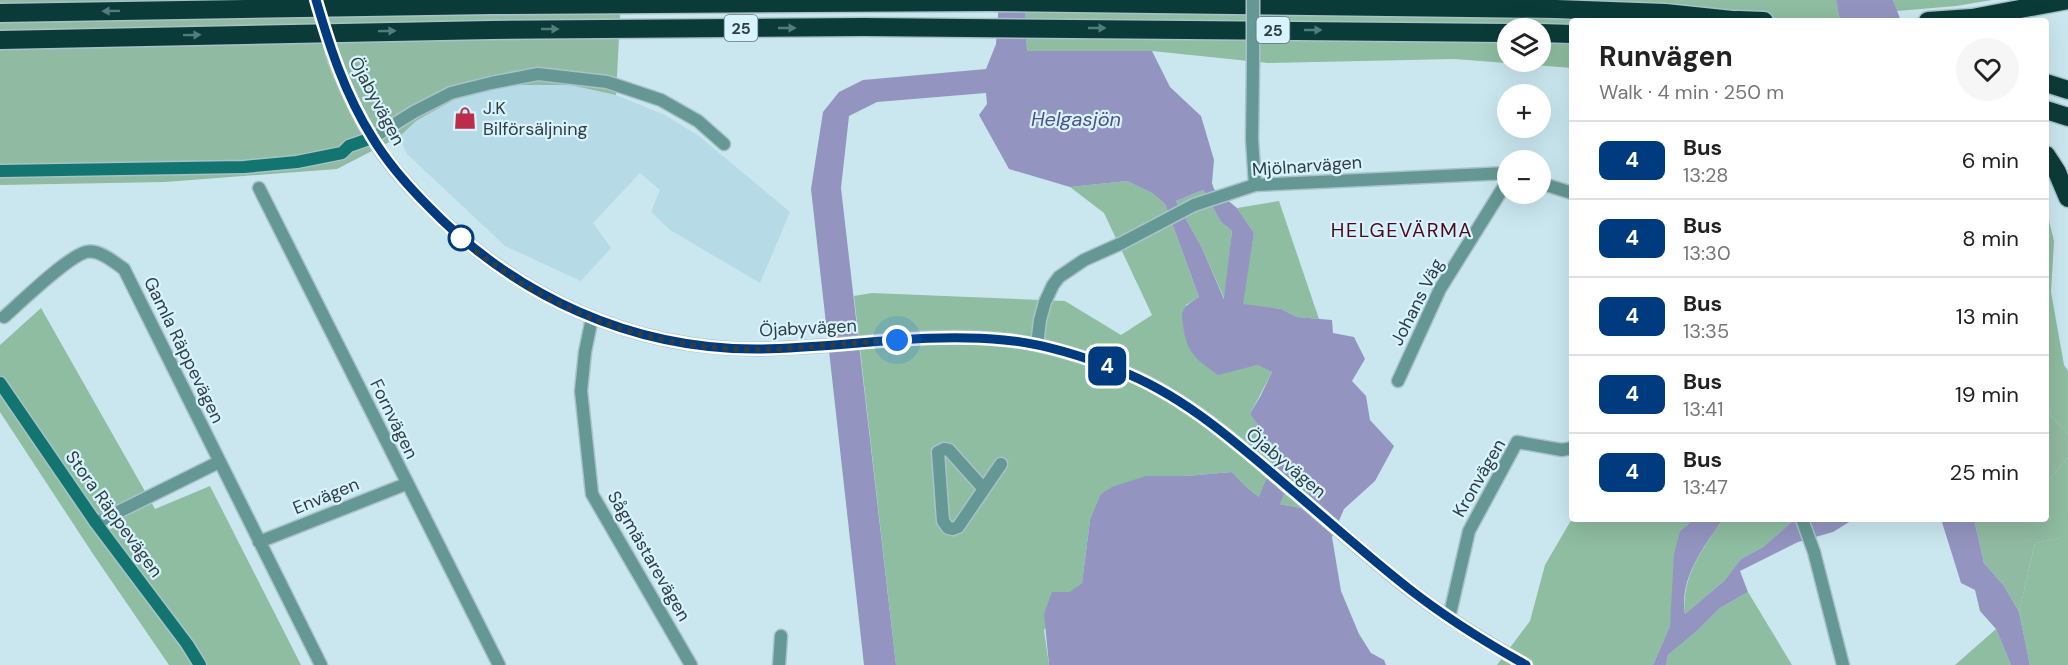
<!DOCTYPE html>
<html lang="en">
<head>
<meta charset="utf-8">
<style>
  body { margin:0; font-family:"DM Sans",sans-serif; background:#f6f6f6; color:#222; height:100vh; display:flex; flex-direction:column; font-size:22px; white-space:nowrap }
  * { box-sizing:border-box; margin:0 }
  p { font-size:20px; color:#767676 }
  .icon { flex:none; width:33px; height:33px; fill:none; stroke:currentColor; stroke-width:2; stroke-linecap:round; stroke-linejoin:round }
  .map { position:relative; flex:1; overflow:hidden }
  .panel { position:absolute; left:1569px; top:18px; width:480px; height:504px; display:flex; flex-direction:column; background:#fff; border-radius:6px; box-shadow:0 6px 24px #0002 }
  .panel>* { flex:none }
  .badge { padding:0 12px; border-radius:9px; font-size:21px; line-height:39px }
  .fabs { position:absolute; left:1497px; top:18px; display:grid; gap:12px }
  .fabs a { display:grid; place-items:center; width:54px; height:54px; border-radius:50%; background:#fff; box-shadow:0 6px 24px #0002; font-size:30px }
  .you { position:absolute; width:30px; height:30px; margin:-15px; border:4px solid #fff; border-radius:50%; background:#1a73e8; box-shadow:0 0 0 9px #1a73e833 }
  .map>.badge { position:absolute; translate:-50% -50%; box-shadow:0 0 0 3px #fff }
  .round { display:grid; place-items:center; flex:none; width:63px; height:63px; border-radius:32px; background:#f6f6f6 }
  .summary { display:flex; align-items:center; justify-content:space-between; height:102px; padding:0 30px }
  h1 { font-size:28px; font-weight:700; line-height:45px }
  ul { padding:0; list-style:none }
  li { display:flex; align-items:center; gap:18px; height:78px; padding:0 30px; border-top:2px solid #e0e0e0 }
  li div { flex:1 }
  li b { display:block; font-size:22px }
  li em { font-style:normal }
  li .badge { min-width:66px; font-weight:700; text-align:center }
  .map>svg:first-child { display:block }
  .built { fill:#b6dbe7 }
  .green { fill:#90baa1 }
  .forest { fill:#8ebda1; fill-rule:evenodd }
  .water { fill:#9395c0; fill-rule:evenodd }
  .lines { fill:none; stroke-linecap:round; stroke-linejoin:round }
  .river { stroke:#9395c0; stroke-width:22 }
  .secondary-tunnel { stroke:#acc5cd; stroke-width:12; stroke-dasharray:12 6; stroke-linecap:butt }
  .street-casing { stroke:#a9c2ca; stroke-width:15 }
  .secondary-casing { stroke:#a9c2ca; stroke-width:15 }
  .highway-casing { stroke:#a9c2ca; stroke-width:21 }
  .street { stroke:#659894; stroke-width:12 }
  .secondary { stroke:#127570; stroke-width:12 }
  .highway { stroke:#0b3b38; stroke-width:18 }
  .street-bridge-casing { stroke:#a9c2ca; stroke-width:15; stroke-linecap:butt }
  .street-bridge { stroke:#659894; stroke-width:12 }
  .oneway { fill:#527c7d }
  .line-casing { stroke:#fff; stroke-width:14 }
  .line { stroke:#003b80; stroke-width:9 }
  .walk { stroke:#323d41; stroke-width:6; stroke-dasharray:0 10.8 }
  .stop-dot { fill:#fff; stroke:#003b80; stroke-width:3 }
  .labels { text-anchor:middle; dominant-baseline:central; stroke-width:4.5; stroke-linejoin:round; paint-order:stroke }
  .shield { fill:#d7f4fe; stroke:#64747a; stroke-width:1.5 }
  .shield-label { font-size:16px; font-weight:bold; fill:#323d41 }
  .street-label { font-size:18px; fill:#323d41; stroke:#d7f4fe }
  .poi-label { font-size:18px; fill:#323d41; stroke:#d7f4fe; text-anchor:start }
  .water-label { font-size:20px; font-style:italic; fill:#4f4f89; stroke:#d7f4fe }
  .neighbourhood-label { font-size:20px; letter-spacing:1.5px; fill:#4f0919; stroke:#d7f4fe }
</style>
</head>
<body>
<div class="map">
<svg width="2068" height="665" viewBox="0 0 2068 665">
  <rect width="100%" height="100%" fill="#cae7f0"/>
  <path class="built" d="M510 85H570L616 95 665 115 699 136 790 212 760 283 670 230 651 212 660 190 640 173 593 223 611 248 581 281 505 246 407 154 399 137 416 121 459 97Z"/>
  <path class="green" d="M0 0H621L616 95 570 85H510L459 97 416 121 399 137 337 169 165 182 0 185Z
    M2046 410 2068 434V458L2046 483Z
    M2046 511 2061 538 2035 543 2019 612 2004 586 1984 563 1974 519H2046Z"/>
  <path class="forest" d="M1025 0H1836L1840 21H1572V68L1454 59 1268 63 1152 51H1027ZM1508 28H1540V62H1508Z
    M1893 0H1992L1956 6 1897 11Z
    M1127 181 1152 193 1165 204 1199 297 1186 305 1243 367 1257 365 1272 372 1250 414 1268 440 1315 482 1301 508C1263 502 1258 500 1232 472L1186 476H1147L1090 520 1082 583 1070 593 1044 630 1049 665H896L854 296 872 293 1065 301 1121 335 1152 315 1104 213 1070 187Z
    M1203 190 1221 222 1232 231 1225 300 1202 248 1176 201Z
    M1279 201 1319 319 1297 317 1281 309 1242 305 1254 233 1237 208Z
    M2046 208 2054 241 2051 292 2064 365 2068 371V434L2046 410Z
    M41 308 155 509 210 486 301 665H169L93 554 0 412V345Z
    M2068 458V665H2030L2019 612 2035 543 2060 538 2046 511V483Z
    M1574 519H1694L1680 531 1670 626 1653 665H1497L1530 621 1545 565 1570 522Z
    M1723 519H1795L1763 547 1741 559 1724 581 1685 614C1681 576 1703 549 1723 519Z
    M1748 592 1792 665H1666L1668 655 1697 631 1720 608Z
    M1996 629 2011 665H1955Z"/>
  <path class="water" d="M999 0H1025L1027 51H1152L1170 87 1201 116 1214 160 1212 183 1214 189 1237 208 1254 233 1243 304 1281 309 1297 317 1332 320 1333 333 1354 337 1365 359 1352 381 1366 396 1370 420 1394 446 1375 481 1344 509 1332 537 1341 591 1359 634 1371 653 1384 660 1386 665H1049L1044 614 1052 592H1070L1082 583 1090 520 1101 494 1112 487 1146 476H1186L1232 472C1258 500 1263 502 1301 508L1315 482 1268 440 1250 414 1261 395 1272 372 1257 365 1218 375C1199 361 1188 355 1184 331 1180 311 1181 308 1199 297L1165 204 1152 193 1127 181 1070 187 1009 169 979 115 987 104 986 93 877 102 849 116 841 188 896 665H864L811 189 823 112 839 92 863 80 986 69 996 44ZM1203 190 1221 222 1232 231 1224 299 1202 248 1176 201Z
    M1836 0H1893L1901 21H1840Z
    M1694 519H1723C1704 547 1679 578 1685 614L1724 581 1741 559 1763 547 1795 519H1854L1833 532 1798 542 1740 571 1748 592 1720 608 1697 631 1668 655 1666 665H1653L1670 626 1674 554 1680 531Z
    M1941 519H1974L1984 563 2004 586 2019 612 2030 665H2011L1996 629 1980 611 1975 590 1961 583Z"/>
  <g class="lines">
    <path class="river" d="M1257 531 1299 428"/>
    <path class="secondary-tunnel" d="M316 1 332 54"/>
    <g class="street-casing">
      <path id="street" d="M1253 67 1252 139 1255 185
        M372 138 414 112 451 93 491 83 538 74 607 82 661 100 698 121 724 144
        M1540 183 1572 193
        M259 188 499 665
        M4 317C21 302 67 257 86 252 99 249 114 262 124 269L321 665
        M592 318 585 352 581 391 592 494 691 665
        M1037 345 1040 320 1045 302 1053 285 1059 277 1084 260 1122 243 1194 205 1255 185 1508 173
        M1398 381 1440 289 1508 180
        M983 488 949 450 944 449 938 452 943 521 948 528 953 529 958 527 1001 464
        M1802 519 1814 552 1843 665
        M96 523 219 462
        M259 542 406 484
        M1449 618 1469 531 1517 442 1562 450 1572 448
        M779 665 781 636"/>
    </g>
    <g class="secondary-casing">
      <path id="secondary" d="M332 54C343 83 356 112 372 138 387 162 406 184 426 204 514 295 629 349 756 349 839 349 923 330 1006 340 1043 344 1081 356 1116 369 1187 395 1246 451 1302 499 1337 529 1371 559 1406 587 1444 616 1484 641 1526 665
        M0 171 244 167 297 162 342 153 349 146 372 138
        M0 383 96 523 187 644 200 665"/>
    </g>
    <g class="highway-casing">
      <path id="highway" d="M0 13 492 5 989 2 1556 9 1665 13 1742 21
        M1738 20 1764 21
        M1928 21 1972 18 2068 0
        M1540 33 1572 34
        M0 40 491 30 864 27 1508 33
        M2046 83 2068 90
        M2046 110 2068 117
        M2046 155 2057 172 2068 198"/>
    </g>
    <use href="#street" class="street"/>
    <use href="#secondary" class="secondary"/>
    <use href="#highway" class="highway"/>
    <g class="street-bridge-casing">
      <path id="street-bridge" d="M1253 0V67"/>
    </g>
    <use href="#street-bridge" class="street-bridge"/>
  </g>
  <defs><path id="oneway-solid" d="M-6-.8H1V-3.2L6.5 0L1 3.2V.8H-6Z" transform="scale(1.5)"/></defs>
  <g class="oneway">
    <use href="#oneway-solid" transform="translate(111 11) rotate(179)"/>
    <use href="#oneway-solid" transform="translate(787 28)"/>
    <use href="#oneway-solid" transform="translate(1097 28)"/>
    <use href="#oneway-solid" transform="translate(550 29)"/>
    <use href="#oneway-solid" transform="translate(1313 30)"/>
    <use href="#oneway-solid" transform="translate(387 31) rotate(-1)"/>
    <use href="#oneway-solid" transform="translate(192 35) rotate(-1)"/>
  </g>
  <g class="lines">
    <g class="line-casing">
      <path id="line" d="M316 0C330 48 345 94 372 137 387 162 407 185 428 206 515 296 632 350 759 349 840 348 922 332 1004 340 1042 343 1082 356 1118 370 1187 396 1244 450 1300 497 1335 527 1371 559 1408 588 1445 617 1485 642 1526 665"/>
    </g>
    <use href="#line" class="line"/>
    <path class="walk" d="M461 238C471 249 484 257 496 266 564 315 650 345 734 349 788 351 843 343 897 340"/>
  </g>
  <defs>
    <g id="shop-bare" transform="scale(1.8)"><path d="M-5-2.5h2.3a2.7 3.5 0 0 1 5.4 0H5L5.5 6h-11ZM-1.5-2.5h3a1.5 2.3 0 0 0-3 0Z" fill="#bc2c4b" stroke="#d7f4fe" stroke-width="2.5" paint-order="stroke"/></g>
  </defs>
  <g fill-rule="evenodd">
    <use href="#shop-bare" x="465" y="118"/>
  </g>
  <circle class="stop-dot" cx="461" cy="238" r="12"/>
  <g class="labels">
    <g class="shield">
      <rect x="724.5" y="15" width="33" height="26" rx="4.5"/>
      <rect x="1256.5" y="17" width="33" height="26" rx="4.5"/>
    </g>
    <g class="shield-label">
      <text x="741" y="28">25</text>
      <text x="1273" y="30">25</text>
    </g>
    <g class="street-label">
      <text transform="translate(377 101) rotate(62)">Öjabyvägen</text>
      <text transform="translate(1307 166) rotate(-4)">Mjölnarvägen</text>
      <text transform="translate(1417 302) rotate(-63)">Johans Väg</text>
      <text transform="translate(808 328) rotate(-3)">Öjabyvägen</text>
      <text transform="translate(184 350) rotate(64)">Gamla Räppevägen</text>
      <text transform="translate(394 419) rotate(64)">Fornvägen</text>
      <text transform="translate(1286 463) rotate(40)">Öjabyvägen</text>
      <text transform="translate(1479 478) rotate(-60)">Kronvägen</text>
      <text transform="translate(326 496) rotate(-22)">Envägen</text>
      <text transform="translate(114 514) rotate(54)">Stora Räppevägen</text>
      <text transform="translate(649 556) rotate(60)">Sågmästarevägen</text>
    </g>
    <g class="poi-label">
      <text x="483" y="108">J.K<tspan x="483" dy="21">Bilförsäljning</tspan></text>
    </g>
    <g class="water-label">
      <text x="1076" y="119">Helgasjön</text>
    </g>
    <g class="neighbourhood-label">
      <text x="1402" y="230">HELGEVÄRMA</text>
    </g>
  </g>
</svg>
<div class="fabs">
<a><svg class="icon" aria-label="layers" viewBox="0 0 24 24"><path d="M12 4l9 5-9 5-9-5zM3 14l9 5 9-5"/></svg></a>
<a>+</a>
<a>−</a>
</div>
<div class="you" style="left:897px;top:340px"></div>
<b class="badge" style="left:1107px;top:366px;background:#003b80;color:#fff">4</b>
<section class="panel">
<div class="summary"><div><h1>Runvägen</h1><p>Walk · 4 min · 250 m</p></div><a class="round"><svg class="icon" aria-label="heart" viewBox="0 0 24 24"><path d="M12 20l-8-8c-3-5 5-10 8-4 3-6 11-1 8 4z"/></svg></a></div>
<ul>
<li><span class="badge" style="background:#003b80;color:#fff">4</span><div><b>Bus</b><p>13:28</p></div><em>6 min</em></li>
<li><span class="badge" style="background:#003b80;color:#fff">4</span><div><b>Bus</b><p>13:30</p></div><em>8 min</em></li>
<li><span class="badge" style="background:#003b80;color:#fff">4</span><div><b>Bus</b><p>13:35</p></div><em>13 min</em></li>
<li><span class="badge" style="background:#003b80;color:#fff">4</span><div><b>Bus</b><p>13:41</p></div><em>19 min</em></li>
<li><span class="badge" style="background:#003b80;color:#fff">4</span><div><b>Bus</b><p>13:47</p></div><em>25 min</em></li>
</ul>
</section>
</div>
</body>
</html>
